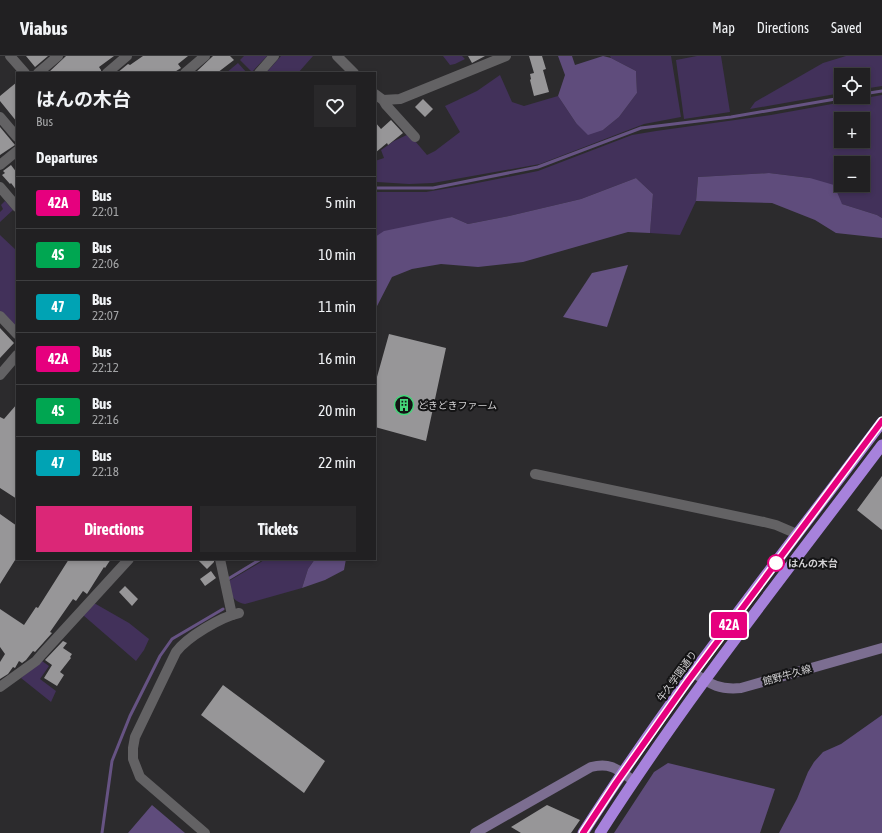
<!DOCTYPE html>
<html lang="en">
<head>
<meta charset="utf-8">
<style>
  body { margin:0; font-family:"Asap Condensed","Noto Sans JP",sans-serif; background:#29282a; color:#f1f3f6; height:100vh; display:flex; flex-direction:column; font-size:15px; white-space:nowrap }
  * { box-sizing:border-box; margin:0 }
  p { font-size:13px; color:#a2a3a5 }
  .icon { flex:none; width:22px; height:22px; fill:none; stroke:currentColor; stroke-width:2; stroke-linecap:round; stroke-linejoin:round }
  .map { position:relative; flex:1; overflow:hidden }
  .sheet { position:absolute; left:16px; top:16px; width:360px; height:488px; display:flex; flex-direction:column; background:#212022; border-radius:0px; box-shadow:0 2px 6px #0003,0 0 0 1px #3e3e40 }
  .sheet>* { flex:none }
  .badge { padding:0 8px; border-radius:3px; font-size:14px; line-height:26px }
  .controls { position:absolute; left:834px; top:12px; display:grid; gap:8px }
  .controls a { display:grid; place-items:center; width:36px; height:36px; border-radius:0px; background:#212022; box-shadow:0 2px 6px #0003,0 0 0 1px #3e3e40; font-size:20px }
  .map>.badge { position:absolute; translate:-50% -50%; box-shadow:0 0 0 2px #fff }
  h2 { padding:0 20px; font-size:15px; line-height:36px }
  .round { display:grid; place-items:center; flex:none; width:42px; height:42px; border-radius:0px; background:#29282a }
  .head { display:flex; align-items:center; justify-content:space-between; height:68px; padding:0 20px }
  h1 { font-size:19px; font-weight:700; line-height:30px }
  .cta { display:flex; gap:8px; margin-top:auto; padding:8px 20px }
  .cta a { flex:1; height:46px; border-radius:0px; background:#db2777; color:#fff; font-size:16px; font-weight:700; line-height:46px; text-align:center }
  .cta a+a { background:#29282a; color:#f1f3f6 }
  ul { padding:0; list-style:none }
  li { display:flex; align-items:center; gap:12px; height:52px; padding:0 20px; border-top:1px solid #3e3e40 }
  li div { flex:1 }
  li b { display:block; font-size:15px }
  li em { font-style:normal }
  li .badge { min-width:44px; font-weight:700; text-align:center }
  header { display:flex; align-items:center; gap:24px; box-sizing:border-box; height:56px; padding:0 20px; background:#212022; border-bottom:1px solid #3e3e40 }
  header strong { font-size:19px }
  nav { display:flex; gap:22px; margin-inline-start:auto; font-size:14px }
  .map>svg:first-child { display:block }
  .green { fill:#42315a; fill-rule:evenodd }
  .forest { fill:#5f4c7c }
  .water { fill:#665383 }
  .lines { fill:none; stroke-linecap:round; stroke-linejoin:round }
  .stream { stroke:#665383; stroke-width:3 }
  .building { fill:#979698 }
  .minor { stroke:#636264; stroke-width:10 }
  .tertiary { stroke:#636264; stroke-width:10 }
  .secondary { stroke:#7c6e91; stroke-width:10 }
  .trunk { stroke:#a782dc; stroke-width:11 }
  .line-casing { stroke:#fff; stroke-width:9 }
  .line { stroke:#e6007e; stroke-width:6 }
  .stop-dot { fill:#fff; stroke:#e6007e; stroke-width:2 }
  .labels { text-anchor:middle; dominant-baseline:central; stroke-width:4; stroke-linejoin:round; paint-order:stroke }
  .poi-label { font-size:10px; fill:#d2d1d3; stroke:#141415; text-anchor:start }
  .stop-label { font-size:10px; font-weight:bold; fill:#d2d1d3; stroke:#141415; text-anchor:start }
  .street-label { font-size:10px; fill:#d2d1d3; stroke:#141415 }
</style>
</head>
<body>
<header>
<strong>Viabus</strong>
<nav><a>Map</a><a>Directions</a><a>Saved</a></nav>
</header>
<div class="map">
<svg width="882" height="777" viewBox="0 0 882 777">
  <rect width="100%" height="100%" fill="#2c2b2d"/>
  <path class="green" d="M244 0H267L252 16 240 4Z
    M281 0H313L298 17H266Z
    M443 0H462L465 3 455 8 450 9Z
    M610 0H671L681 61 644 68 540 108 433 127 409 128 377 126 375 128V105L384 102 381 94 394 85 409 78 427 99 435 95 460 76 445 50 477 35 500 19 512 46 524 50 558 40 576 67 603 74 619 61 637 37 636 15 611 2Z
    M697 0H721L730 56 684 63 676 4Z
    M846 0H882V30L863 33V19H841V37L750 53 755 46 823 7Z
    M238 7 247 17H226Z
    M882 39V162L877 159 842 148 810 122 769 117 698 121 696 145 680 179 650 177 653 138 636 122 581 143 509 160 468 168 452 161 375 181V136H426L467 129 538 115 632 79 656 75 771 59ZM841 63H863V85H841ZM841 107H863V129H841Z
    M5 145 13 154 0 166V156L3 153 1 149Z
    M0 179 17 195V274L0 255Z
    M265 503H315L308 513 302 532 245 548C231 545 232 539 229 525L261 506Z
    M94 547 129 567 149 583 144 594 136 605 83 559Z
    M42 605 49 610 40 623 56 635 51 646 21 622Z"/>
  <path class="forest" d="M558 0H572L575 9 603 0 611 2 636 15 637 37 619 61 603 74 588 79 576 67 558 40 565 19Z
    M769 117 810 122 834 129 842 148 877 159 882 162V182L836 177 815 164 772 147 696 145 698 121Z
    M636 122 653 138 650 177 628 176 523 206 478 211 441 208 412 213 392 221 375 254V181L384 175 452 161 468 168 509 160 581 143Z
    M315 503H346L344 514 325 524 302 532 308 513Z
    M882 659V777H779L797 743 808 716 814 706 823 696 841 688Z
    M668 707 775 733 760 777H614L654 716Z
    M152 749 185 777H128Z"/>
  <path class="water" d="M628 209 607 271 563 261 592 217Z"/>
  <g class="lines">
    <path class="stream" d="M863 38 882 35
      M375 132H433L538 111 641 72 731 61 847 41
      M228 523 261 503
      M102 777 112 705 130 660 160 600 172 583 223 553"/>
  </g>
  <path class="building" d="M26 0H48L35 11Z
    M66 0H114L99 11 101 14V17H48Z
    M143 0H188L178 8 181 12 173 17H117L128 8 130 9Z
    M213 0H230L234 4 217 17H195Z
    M468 0H485L472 7Z
    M529 0H542L546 13 543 14 549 36 534 40 530 24 531 23 530 18 534 17Z
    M17 26V66L0 45V40Z
    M423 43 433 53 425 61 415 51Z
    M391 64 403 77 388 89 387 87 375 97V66L381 73Z
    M0 71 15 89 0 99Z
    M11 109 17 117V135L11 127 10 128 2 119 5 117 3 115Z
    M0 272 14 287 0 302Z
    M389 278 446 292 426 385 375 371V328Z
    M17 348V443L0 432V361L4 363Z
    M882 420V474L857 454Z
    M0 458 17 470V501L0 528Z
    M69 503H111L105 512 104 511 87 538 83 535 76 545 73 543 50 576 52 577 35 596 33 595 26 604 22 607 19 605 15 612 13 611 8 618 0 623V606L5 598 0 591V553L24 569 36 551 38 552Z
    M197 503H214V506L207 513Z
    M211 515 216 522 205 530 200 523Z
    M125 530 138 543 132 550 119 536Z
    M63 585 67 587 63 592 72 598 70 601 71 602 60 616 64 619 57 630 44 622 52 609 45 604Z
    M223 629 325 705 304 737 201 659Z
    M547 749 580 764 571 777H521L511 771Z"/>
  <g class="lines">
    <path class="minor" d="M10 0 25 17
      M337 0 354 17
      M38 17 58 0
      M107 17 127 0
      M185 17 205 0
      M259 17 274 0
      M375 38 383 44 400 43 506 0
      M383 44 386 49 415 81
      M0 61 17 81
      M0 109 17 95
      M0 131 17 151
      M0 260 17 278
      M0 319 17 299
      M220 503 232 559
      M0 631 36 605 42 598 129 503"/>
    <path class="tertiary" d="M535 418 764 466 776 469 797 478
      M205 777 140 721 133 703V692L135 681 176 596C187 581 221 561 239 557"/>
    <path class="secondary" d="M694 617C711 629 720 634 741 632L882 592
      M475 777 591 711C612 706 618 714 634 725"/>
    <path class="trunk" d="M583 777C674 634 781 501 882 366
      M600 777C686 642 786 517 882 389"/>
  </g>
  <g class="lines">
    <g class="line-casing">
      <path id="line" d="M583 777 616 727 688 625 882 365"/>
    </g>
    <use href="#line" class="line"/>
  </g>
  <defs>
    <g id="building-ring" transform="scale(1)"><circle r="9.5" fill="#141415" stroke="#45d77a" stroke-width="1.5"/><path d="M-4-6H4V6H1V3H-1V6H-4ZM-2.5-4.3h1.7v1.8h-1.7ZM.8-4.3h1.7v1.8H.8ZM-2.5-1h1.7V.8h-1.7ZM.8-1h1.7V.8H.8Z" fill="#45d77a"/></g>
  </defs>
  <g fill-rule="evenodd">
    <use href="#building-ring" x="404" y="349"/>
  </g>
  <circle class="stop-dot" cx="776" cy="507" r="8"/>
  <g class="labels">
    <g class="poi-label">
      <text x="418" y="349">どきどきファーム</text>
    </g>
    <g class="stop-label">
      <text x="788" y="507">はんの木台</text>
    </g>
    <g class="street-label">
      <text transform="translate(787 619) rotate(-16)">館野牛久線</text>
      <text transform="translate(677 620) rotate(-54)">牛久学園通り</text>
    </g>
  </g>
</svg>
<div class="controls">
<a><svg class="icon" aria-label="locate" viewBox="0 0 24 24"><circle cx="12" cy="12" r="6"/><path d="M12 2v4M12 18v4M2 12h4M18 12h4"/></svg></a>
<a>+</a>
<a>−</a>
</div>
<b class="badge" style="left:729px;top:569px;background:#e6007e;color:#fff">42A</b>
<section class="sheet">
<div class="head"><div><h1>はんの木台</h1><p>Bus</p></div><a class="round"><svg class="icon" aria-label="heart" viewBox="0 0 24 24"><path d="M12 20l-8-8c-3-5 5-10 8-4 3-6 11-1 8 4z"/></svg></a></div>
<h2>Departures</h2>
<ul>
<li><span class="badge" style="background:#e6007e;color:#fff">42A</span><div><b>Bus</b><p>22:01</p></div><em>5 min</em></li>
<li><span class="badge" style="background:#00a651;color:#fff">4S</span><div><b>Bus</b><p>22:06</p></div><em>10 min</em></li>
<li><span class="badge" style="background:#00a3b4;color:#fff">47</span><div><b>Bus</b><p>22:07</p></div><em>11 min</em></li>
<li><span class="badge" style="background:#e6007e;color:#fff">42A</span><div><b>Bus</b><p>22:12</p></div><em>16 min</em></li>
<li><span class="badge" style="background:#00a651;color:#fff">4S</span><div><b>Bus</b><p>22:16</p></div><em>20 min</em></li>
<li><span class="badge" style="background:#00a3b4;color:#fff">47</span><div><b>Bus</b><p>22:18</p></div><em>22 min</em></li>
</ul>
<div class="cta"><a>Directions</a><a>Tickets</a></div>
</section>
</div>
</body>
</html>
